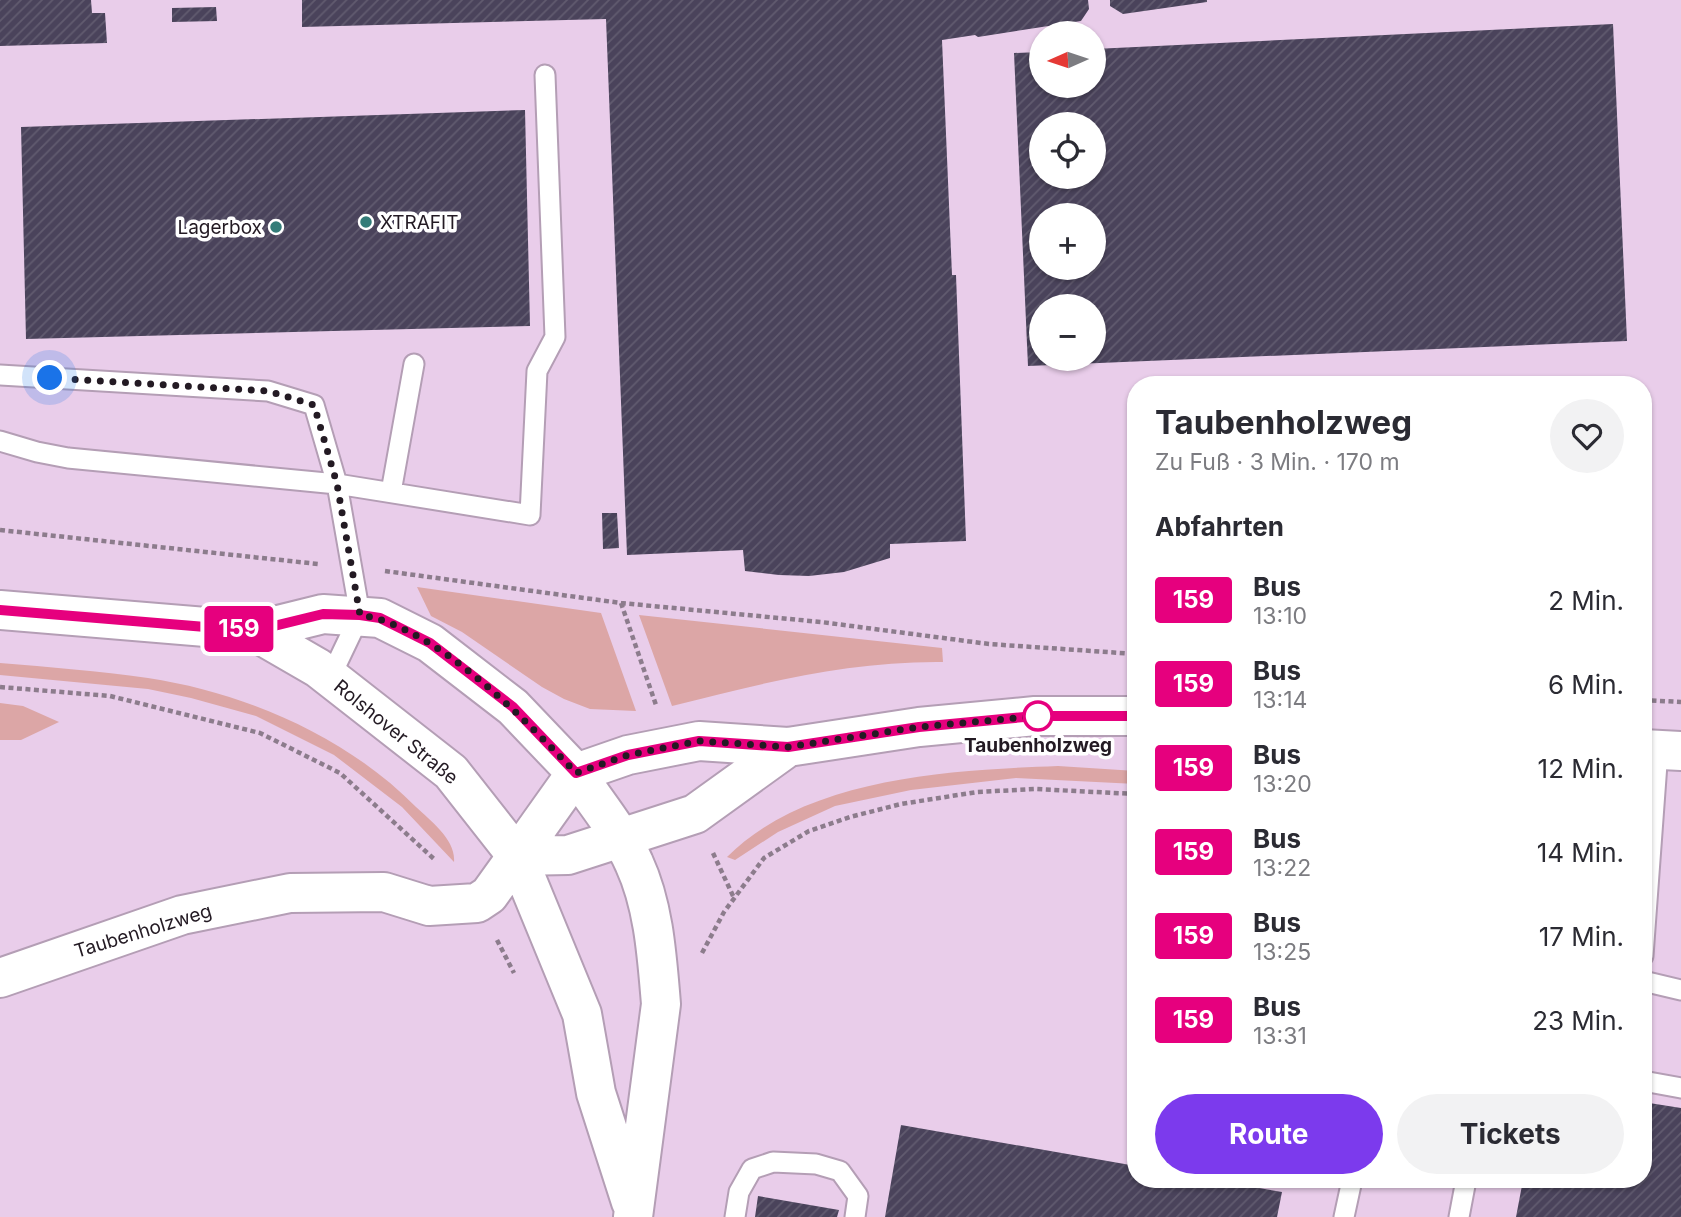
<!DOCTYPE html>
<html lang="de">
<head>
<meta charset="utf-8">
<style>
  body { margin:0; font-family:Inter,sans-serif; background:#f2f2f3; color:#2b2b33; height:100vh; display:flex; flex-direction:column; font-size:26px; white-space:nowrap }
  * { box-sizing:border-box; margin:0 }
  p { font-size:23px; color:#7c7c81 }
  .icon { flex:none; width:38px; height:38px; fill:none; stroke:currentColor; stroke-width:2; stroke-linecap:round; stroke-linejoin:round }
  .map { position:relative; flex:1; overflow:hidden }
  .details { position:absolute; left:1127px; top:376px; width:525px; height:812px; display:flex; flex-direction:column; background:#fff; border-radius:28px; box-shadow:0 2px 5px #0004 }
  .details>* { flex:none }
  .badge { padding:0 14px; border-radius:5px; font-size:24px; line-height:46px }
  .needle { width:46px; rotate:267deg }
  .tools { position:absolute; left:1029px; top:21px; display:grid; gap:14px }
  .tools a { display:grid; place-items:center; width:77px; height:77px; border-radius:50%; background:#fff; box-shadow:0 2px 5px #0004; font-size:35px }
  .you { position:absolute; width:35px; height:35px; margin:-18px; border:5px solid #fff; border-radius:50%; background:#1a73e8; box-shadow:0 0 0 10px #1a73e833 }
  .map>.badge { position:absolute; translate:-50% -50%; box-shadow:0 0 0 4px #fff }
  h2 { padding:0 28px; font-size:26px; line-height:63px }
  .round { display:grid; place-items:center; flex:none; width:74px; height:74px; border-radius:37px; background:#f2f2f3 }
  .overview { display:flex; align-items:center; justify-content:space-between; height:119px; padding:0 28px }
  h1 { font-size:33px; font-weight:700; line-height:52px }
  .action { display:flex; gap:14px; margin-top:auto; padding:14px 28px }
  .action a { flex:1; height:80px; border-radius:42px; background:#7c3aed; color:#fff; font-size:28px; font-weight:700; line-height:80px; text-align:center }
  .action a+a { background:#f2f2f3; color:#2b2b33 }
  ul { padding:0; list-style:none }
  li { display:flex; align-items:center; gap:21px; height:84px; padding:0 28px }
  li div { flex:1 }
  li b { display:block; font-size:26px }
  li em { font-style:normal }
  li .badge { min-width:77px; font-weight:700; text-align:center }
  .map>svg:first-child { display:block }
  .built { fill:#e9cdea; fill-rule:evenodd }
  .grass { fill:#dca6a6 }
  .building { fill:url(#building-hatch); fill-rule:evenodd }
  .lines { fill:none; stroke-linecap:round; stroke-linejoin:round }
  .lane-casing { stroke:#b49eb5; stroke-width:23 }
  .street-casing { stroke:#b49eb5; stroke-width:42 }
  .secondary-casing { stroke:#b49eb5; stroke-width:42 }
  .path { stroke:#8c7c8c; stroke-width:4.5; stroke-dasharray:5 3.5; stroke-linecap:butt }
  .lane { stroke:#fff; stroke-width:19 }
  .street { stroke:#fff; stroke-width:38 }
  .secondary { stroke:#fff; stroke-width:38 }
  .line-casing { stroke:#fff; stroke-width:16 }
  .line { stroke:#e6007e; stroke-width:10 }
  .walk { stroke:#231a23; stroke-width:7; stroke-dasharray:0 12.6 }
  .poi-dot { fill:#337c78; stroke:#fff; stroke-width:2.5 }
  .stop-dot { fill:#fff; stroke:#e6007e; stroke-width:3.5 }
  .labels { text-anchor:middle; dominant-baseline:central; stroke-width:7; stroke-linejoin:round; paint-order:stroke }
  .poi-label { font-size:19px; fill:#231a23; stroke:#fff; text-anchor:start }
  .street-label { font-size:19px; fill:#231a23; stroke:#fff }
  .stop-label { font-size:19px; font-weight:bold; fill:#231a23; stroke:#fff }
</style>
</head>
<body>
<div class="map">
<svg width="1681" height="1217" viewBox="0 0 1681 1217">
  <defs>
    <pattern id="building-hatch" width="6" height="6" patternUnits="userSpaceOnUse" patternTransform="scale(1.75)"><rect width="6" height="6" fill="#4a435b"/><path d="M-1 1l2-2M0 6l6-6M5 7l2-2" fill="none" stroke="#615b6f"/></pattern>
  </defs>
  <rect width="100%" height="100%" fill="#f1daf2"/>
  <path class="built" d="M0 0H1681V1217H0ZM1041 33H1094V86H1041ZM1041 124H1094V177H1041ZM1041 215H1094V268H1041ZM1041 306H1094V359H1041ZM1136 385H1643V1180H1136Z"/>
  <path class="grass" d="M417 587 601 613 636 711 590 709 564 699 542 687 462 632 431 616Z
    M639 615 942 648 943 662C847 661 764 683 672 706Z
    M0 663C49 667 99 671 148 678 246 693 346 736 416 807 431 821 456 840 454 862L402 807 334 755 256 716 191 698 148 689 0 675Z
    M0 703 23 706 59 722 21 740H0Z
    M1058 766 1136 771V784L1016 778 911 790 835 806 778 832 735 860 727 857C806 777 952 770 1058 766Z"/>
  <path class="building" d="M0 0H91L92 13H105L107 43 0 46Z
    M302 0H1088L1089 9 1081 21 978 37 975 35 942 40 952 275H956L966 541 890 544V558L844 572 809 576 779 575 745 571 743 550 627 555 606 19 302 27Z
    M1110 0H1207V2L1123 14 1110 6Z
    M216 7 217 21 172 22V8Z
    M1613 24 1627 341 1028 366 1014 53 1041 52V86H1094V49ZM1041 124H1094V177H1041ZM1041 215H1094V268H1041ZM1041 306H1094V359H1041Z
    M525 110 530 326 26 339 21 127Z
    M602 513H617L619 548 603 549Z
    M1643 1102 1681 1108V1217H1516L1523 1180H1643Z
    M901 1125 1136 1166V1180H1213L1282 1192 1277 1217H885Z
    M758 1196 839 1210 837 1217H755Z"/>
  <g class="lines">
    <g class="lane-casing">
      <path id="lane" d="M0 375 268 391 314 405 337 484 360 615 330 678
        M0 441 37 452 68 458 337 484 530 515 537 371 555 337 545 75
        M391 492 414 364
        M1643 956 1658 750
        M1643 981 1681 990
        M1643 1081 1681 1088
        M735 1217 739 1192 752 1169 773 1162 816 1164 840 1171 858 1196 855 1217
        M1344 1217 1352 1180
        M1459 1217 1466 1180"/>
    </g>
    <g class="street-casing">
      <path id="street" d="M576 773C595 802 620 831 634 863 654 906 657 957 661 1004L633 1217
        M517 856 582 1014 596 1093 631 1202
        M0 978 182 915 290 893 384 892 429 906 477 903 489 895 517 856"/>
    </g>
    <g class="secondary-casing">
      <path id="secondary" d="M0 610 254 631 323 614 380 618 430 643 513 707 576 773
        M254 631 318 668 451 772 517 856
        M1643 749 1681 751
        M517 856 576 773 628 755 699 741 788 747 919 727 1035 716H1136
        M517 856 568 855 695 814 788 747"/>
    </g>
    <path class="path" d="M0 530 318 564
      M385 571 621 603 821 622 989 644 1136 654
      M621 603 656 705
      M0 687 110 696 260 733 340 773 434 859
      M1643 700 1681 702
      M713 853 734 898
      M497 940 514 973
      M702 953 724 912 764 858 809 831 850 817 901 804 977 792 1035 789 1136 794"/>
    <use href="#lane" class="lane"/>
    <use href="#street" class="street"/>
    <use href="#secondary" class="secondary"/>
  </g>
  <g class="lines">
    <g class="line-casing">
      <path id="line" d="M0 610 254 631 323 614 360 615 380 618 430 643 513 707 576 773 628 755 699 741 788 747 919 727 1035 716H1136"/>
    </g>
    <use href="#line" class="line"/>
    <path class="walk" d="M50 378 268 391 314 405 337 484 360 615C436 626 524 719 576 773L628 755 699 741 788 747 919 727 1038 716"/>
  </g>
  <g class="poi-dot">
    <circle cx="366" cy="222" r="7"/>
    <circle cx="276" cy="227" r="7"/>
  </g>
  <circle class="stop-dot" cx="1038" cy="716" r="14"/>
  <g class="labels">
    <g class="poi-label">
      <text x="380" y="222">XTRAFIT</text>
      <text x="262" y="227" text-anchor="end">Lagerbox</text>
    </g>
    <g class="street-label">
      <text transform="translate(396 732) rotate(39)">Rolshover Straße</text>
      <text transform="translate(143 931) rotate(-17)">Taubenholzweg</text>
    </g>
    <g class="stop-label">
      <text x="1038" y="745">Taubenholzweg</text>
    </g>
  </g>
</svg>
<div class="tools">
<a><svg class="needle" viewBox="-14 -14 28 28"><path d="M0-13l5 13h-10z" fill="#e53935"/><path d="M0 13l5-13h-10z" fill="#7c7c81"/></svg></a>
<a><svg class="icon" aria-label="locate" viewBox="0 0 24 24"><circle cx="12" cy="12" r="6"/><path d="M12 2v4M12 18v4M2 12h4M18 12h4"/></svg></a>
<a>+</a>
<a>−</a>
</div>
<div class="you" style="left:50px;top:378px"></div>
<b class="badge" style="left:239px;top:629px;background:#e6007e;color:#fff">159</b>
<section class="details">
<div class="overview"><div><h1>Taubenholzweg</h1><p>Zu Fuß · 3 Min. · 170 m</p></div><a class="round"><svg class="icon" aria-label="heart" viewBox="0 0 24 24"><path d="M12 20l-8-8c-3-5 5-10 8-4 3-6 11-1 8 4z"/></svg></a></div>
<h2>Abfahrten</h2>
<ul>
<li><span class="badge" style="background:#e6007e;color:#fff">159</span><div><b>Bus</b><p>13:10</p></div><em>2 Min.</em></li>
<li><span class="badge" style="background:#e6007e;color:#fff">159</span><div><b>Bus</b><p>13:14</p></div><em>6 Min.</em></li>
<li><span class="badge" style="background:#e6007e;color:#fff">159</span><div><b>Bus</b><p>13:20</p></div><em>12 Min.</em></li>
<li><span class="badge" style="background:#e6007e;color:#fff">159</span><div><b>Bus</b><p>13:22</p></div><em>14 Min.</em></li>
<li><span class="badge" style="background:#e6007e;color:#fff">159</span><div><b>Bus</b><p>13:25</p></div><em>17 Min.</em></li>
<li><span class="badge" style="background:#e6007e;color:#fff">159</span><div><b>Bus</b><p>13:31</p></div><em>23 Min.</em></li>
</ul>
<div class="action"><a>Route</a><a>Tickets</a></div>
</section>
</div>
</body>
</html>
